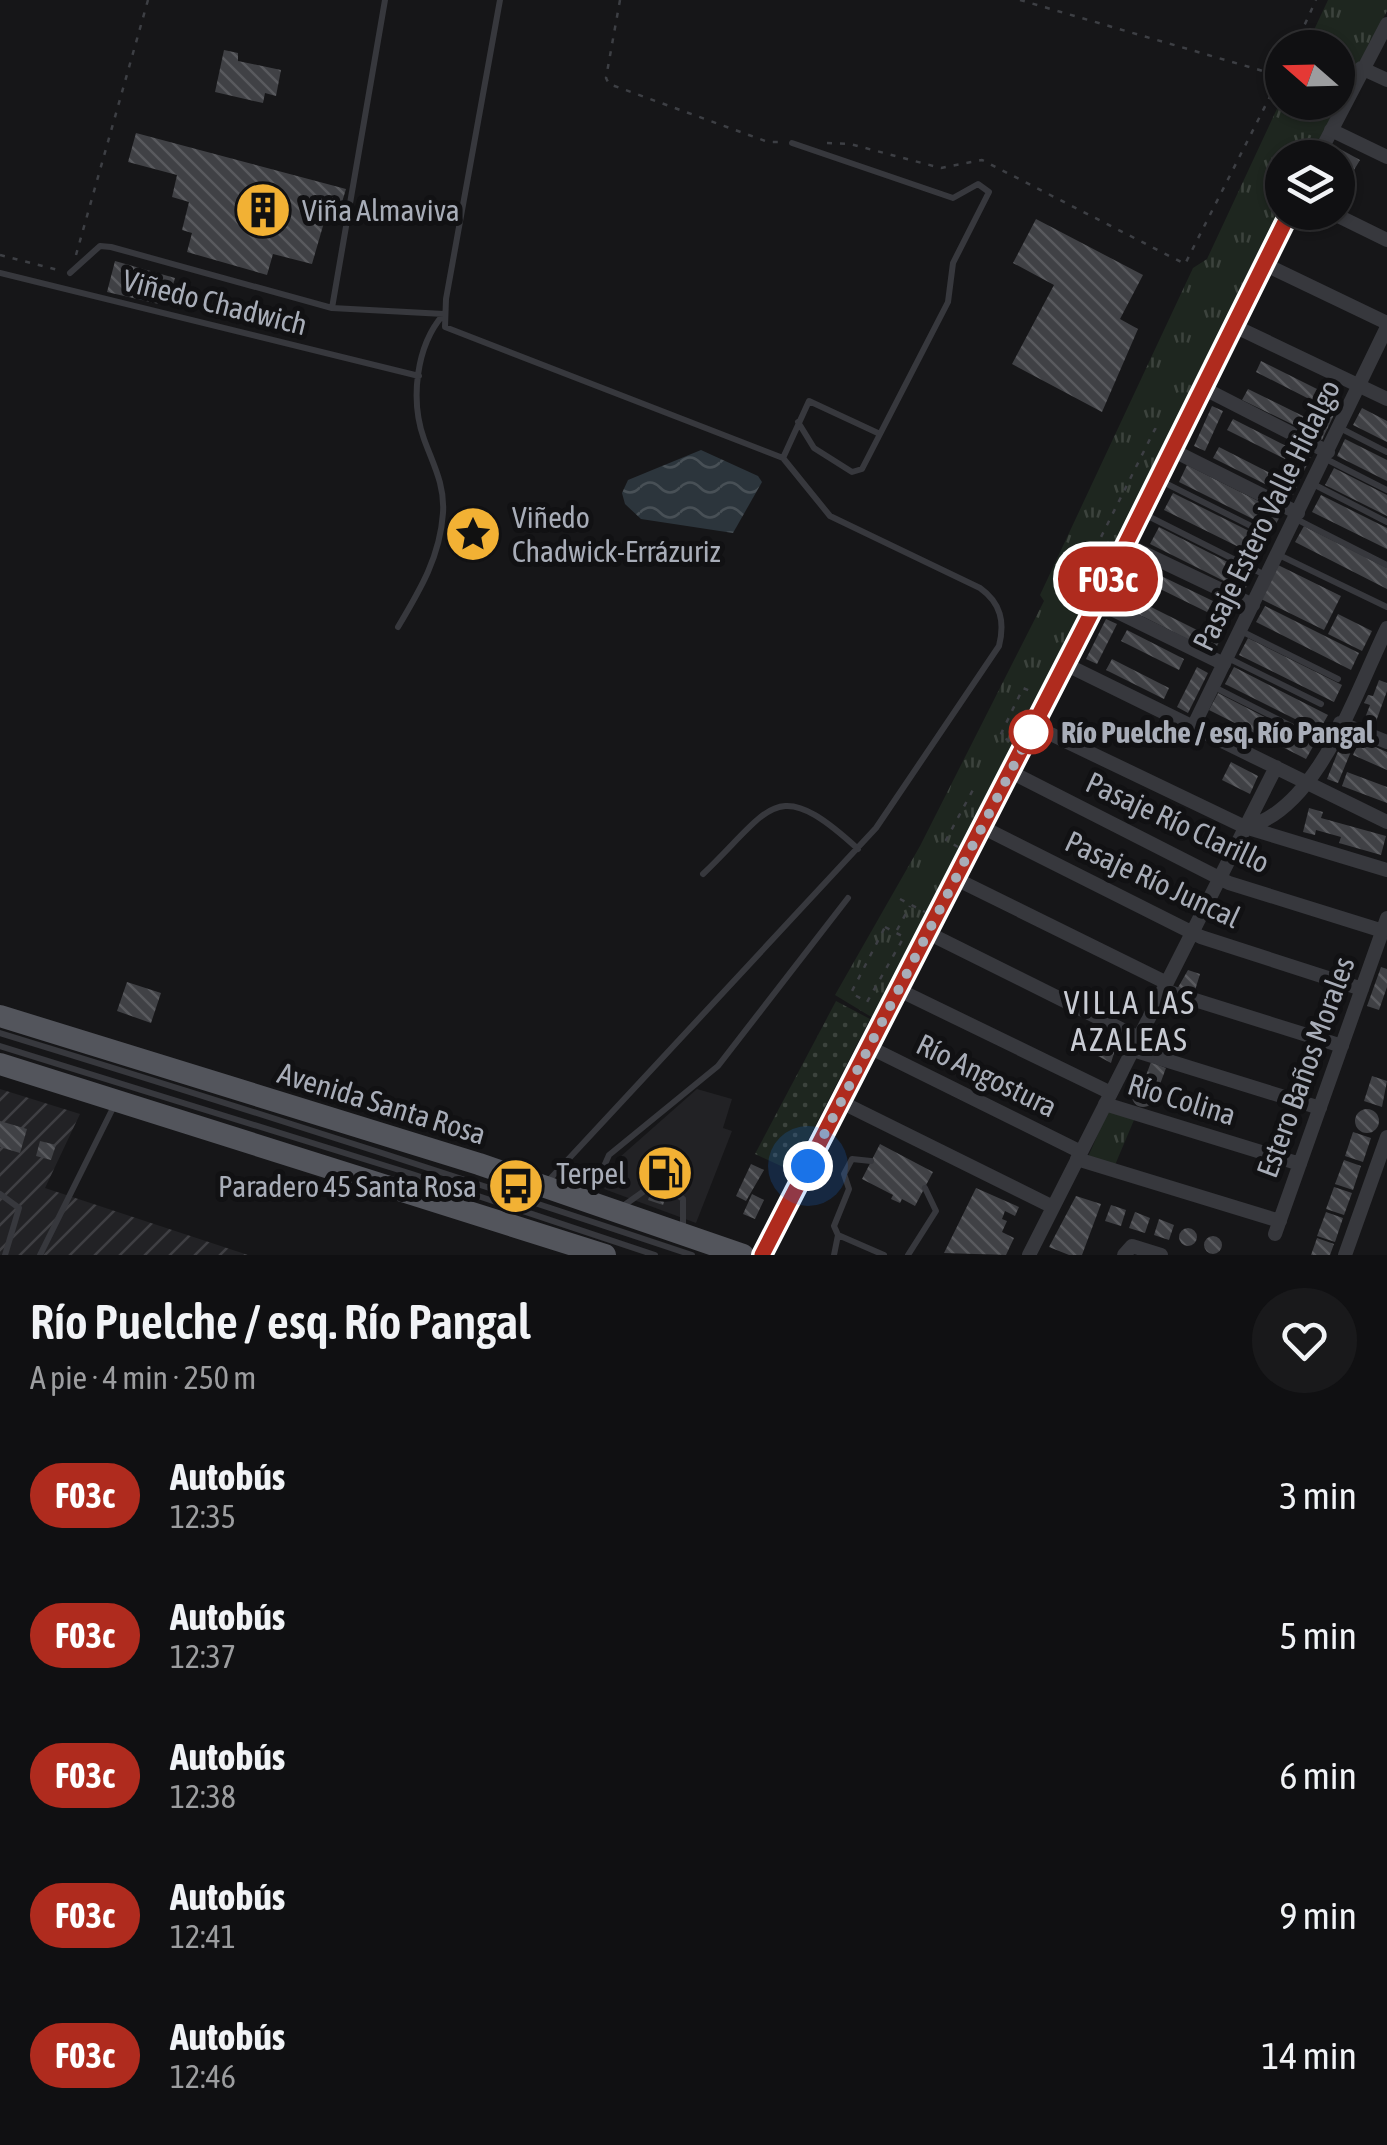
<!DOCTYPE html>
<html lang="es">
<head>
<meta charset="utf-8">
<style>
  body { margin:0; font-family:"Asap Condensed",sans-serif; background:#19191b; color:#f1f3f6; height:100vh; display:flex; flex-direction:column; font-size:38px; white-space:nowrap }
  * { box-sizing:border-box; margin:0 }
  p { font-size:32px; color:#9c9d9f }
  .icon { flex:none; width:55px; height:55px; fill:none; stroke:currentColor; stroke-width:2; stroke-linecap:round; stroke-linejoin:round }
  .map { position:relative; height:1255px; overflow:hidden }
  .sheet { display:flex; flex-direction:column; background:#101012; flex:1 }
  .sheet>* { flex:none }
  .badge { padding:0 20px; border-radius:32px; font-size:35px; line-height:65px }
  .needle { width:65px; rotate:290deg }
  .fabs { position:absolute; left:1265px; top:30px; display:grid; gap:20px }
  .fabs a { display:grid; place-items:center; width:90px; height:90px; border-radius:50%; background:#101012; box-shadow:0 2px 8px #0004,0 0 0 2px #303032; font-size:50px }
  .you { position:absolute; width:50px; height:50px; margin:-25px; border:8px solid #fff; border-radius:50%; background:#1a73e8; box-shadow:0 0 0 15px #1a73e833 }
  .map>.badge { position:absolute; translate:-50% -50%; box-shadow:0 0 0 5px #fff }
  .round { display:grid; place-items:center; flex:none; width:105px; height:105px; border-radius:52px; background:#19191b }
  .overview { display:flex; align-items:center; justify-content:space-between; height:170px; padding:0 30px }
  h1 { font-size:48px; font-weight:600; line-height:75px }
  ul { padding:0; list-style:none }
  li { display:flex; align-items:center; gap:30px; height:140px; padding:0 30px }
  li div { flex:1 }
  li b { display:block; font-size:38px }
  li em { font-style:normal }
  li .badge { min-width:110px; font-weight:700; text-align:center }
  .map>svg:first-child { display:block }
  .built { fill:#222225 }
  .industrial { fill:url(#industrial-furrows) }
  .grass { fill:url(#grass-dots) }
  .park { fill:url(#park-tufts) }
  .water { fill:url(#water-waves) }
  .building { fill:url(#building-back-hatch) }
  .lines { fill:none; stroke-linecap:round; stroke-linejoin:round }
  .path { stroke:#3d3f44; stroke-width:2.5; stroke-dasharray:5 8; stroke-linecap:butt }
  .lane { stroke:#37383d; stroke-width:6 }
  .street { stroke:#37383d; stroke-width:14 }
  .primary { stroke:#53555c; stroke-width:22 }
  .line-casing { stroke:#fff; stroke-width:22 }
  .line { stroke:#af2b1e; stroke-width:15 }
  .walk { stroke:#a8adb8; stroke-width:10; stroke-dasharray:0 18 }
  .stop-dot { fill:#fff; stroke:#af2b1e; stroke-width:5 }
  .labels { text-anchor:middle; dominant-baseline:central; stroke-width:10; stroke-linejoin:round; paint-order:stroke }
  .poi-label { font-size:30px; fill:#a8adb8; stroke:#111113; text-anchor:start }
  .street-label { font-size:30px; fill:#a8adb8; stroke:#111113 }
  .stop-label { font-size:30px; font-weight:bold; fill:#a8adb8; stroke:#111113; text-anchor:start }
  .neighbourhood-label { font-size:32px; letter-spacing:2.5px; fill:#c9ccd4; stroke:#111113 }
</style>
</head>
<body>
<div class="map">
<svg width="1387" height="1255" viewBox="0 0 1387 1255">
  <defs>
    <pattern id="industrial-furrows" width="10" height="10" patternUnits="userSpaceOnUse" patternTransform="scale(2.5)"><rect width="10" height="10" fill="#222225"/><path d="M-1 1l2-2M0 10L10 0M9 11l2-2" fill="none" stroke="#3f3f43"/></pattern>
    <pattern id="grass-dots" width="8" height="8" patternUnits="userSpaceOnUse" patternTransform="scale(2.5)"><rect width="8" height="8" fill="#1e261f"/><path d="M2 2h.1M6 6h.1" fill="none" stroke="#3c433d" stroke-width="1.8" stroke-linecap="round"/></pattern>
    <pattern id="park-tufts" width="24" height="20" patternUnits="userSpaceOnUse" patternTransform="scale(2.5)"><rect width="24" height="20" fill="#1e261f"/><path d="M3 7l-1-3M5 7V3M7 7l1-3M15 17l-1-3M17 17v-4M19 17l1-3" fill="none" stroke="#3c433d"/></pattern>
    <pattern id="water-waves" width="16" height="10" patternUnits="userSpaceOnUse" patternTransform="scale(2.5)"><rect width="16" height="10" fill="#2c353c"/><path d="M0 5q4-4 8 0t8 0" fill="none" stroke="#485056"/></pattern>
    <pattern id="building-back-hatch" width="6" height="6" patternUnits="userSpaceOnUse" patternTransform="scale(2.5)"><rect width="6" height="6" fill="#404145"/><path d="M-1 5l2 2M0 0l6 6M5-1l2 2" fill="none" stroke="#595a5e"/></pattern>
  </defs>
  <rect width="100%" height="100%" fill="#161618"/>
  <path class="built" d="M697 1089 732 1099 723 1128 732 1131 696 1223 604 1189 620 1157Z"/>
  <path class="industrial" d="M0 1089 80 1114 45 1188 248 1255H0Z"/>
  <path class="grass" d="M836 1001 870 1019 792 1171 755 1154Z"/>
  <path class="park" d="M1328 0H1387V11L1311 157 1282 158 1283 213 873 1018 835 995 920 846 1044 601 1040 595 1193 268 1207 259 1282 98V102H1338V48L1306 47Z
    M1108 1111 1134 1120 1115 1165 1088 1157Z"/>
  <path class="water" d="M701 450 758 476 762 482 733 533 641 519 625 504 622 493 628 480Z"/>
  <path class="building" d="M224 50 238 53V61L281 70 276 96 265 93 263 103 215 92Z
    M136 133 346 189 336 222 325 219 312 264 273 254 267 275 187 252 192 233 182 230 189 202 172 197 177 175 128 162Z
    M1340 149 1360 160 1354 170 1338 161Z
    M1036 219 1143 275 1120 319 1138 329 1102 412 1012 364 1054 285 1013 263Z
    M115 261 175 278 169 298H164L163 305 107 292Z
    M1261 361 1319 390 1313 401 1256 372Z
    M1248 389 1305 417 1300 428 1242 400Z
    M1330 395 1341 400 1322 440 1311 435Z
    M1212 406 1223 411 1205 451 1194 446Z
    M1362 408 1387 421V442L1353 425Z
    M1233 419 1290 448 1285 459 1227 430Z
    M1345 439 1387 460V481L1337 456Z
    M1219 447 1276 476 1271 487 1213 458Z
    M1301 449 1312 454 1293 495 1282 489Z
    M1187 465 1282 513 1273 529 1179 482Z
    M1334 468 1387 495V516L1325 485Z
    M1173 493 1267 540 1259 557 1164 510Z
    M1321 495 1387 528V549L1312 512Z
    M1304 526 1387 568V589L1295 542Z
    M1159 527 1253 575 1244 591 1150 544Z
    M1134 563 1145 569 1126 608 1115 603Z
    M1278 565 1341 596 1324 630 1261 599Z
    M1155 573 1213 601 1207 612 1150 584Z
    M1141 602 1199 631 1193 642 1136 613Z
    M1265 606 1359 653 1351 670 1256 622Z
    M1223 607 1234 612 1214 652 1204 647Z
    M1338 614 1372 631 1362 651 1328 634Z
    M1106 619 1117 624 1097 664 1086 659Z
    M1127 630 1184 659 1179 670 1121 641Z
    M1248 638 1342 685 1334 702 1239 655Z
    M1112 659 1169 688 1164 699 1106 670Z
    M1197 667 1208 673 1188 713 1177 707Z
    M1234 667 1328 715 1319 731 1225 684Z
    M1379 680 1387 683V691L1374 727 1363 723 1370 705 1364 703 1368 695 1373 696Z
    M1218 693 1315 743 1306 759 1209 710Z
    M1359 740 1387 752V770L1353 755Z
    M1341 744 1352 749 1338 783 1327 779Z
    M1231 762 1258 776 1250 794 1222 780Z
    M1347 772 1387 787V803L1342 786Z
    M1309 808 1323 812 1321 818 1386 836 1381 855 1339 843 1341 837 1316 830 1315 835 1303 832Z
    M1381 967 1387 969V987L1379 1010 1367 1006Z
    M1188 970 1200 974 1193 997 1176 991Z
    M127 982 161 993 151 1023 117 1011Z
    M1108 1037 1117 1043 1111 1063 1098 1056Z
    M1151 1062 1166 1068 1159 1087 1144 1081Z
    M1372 1076 1387 1081 1382 1107 1364 1101Z
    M1132 1096a11 11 0 1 1 22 0a11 11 0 1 1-22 0Z
    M1355 1121a12 12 0 1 1 24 0a12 12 0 1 1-24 0Z
    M0 1121 27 1129 20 1153 0 1147Z
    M1353 1132 1371 1138 1363 1162 1345 1156Z
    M40 1141 56 1145 51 1160 36 1156Z
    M880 1144 933 1172 915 1206 902 1199 900 1203 891 1199 893 1195 862 1179Z
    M663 1157 677 1162 663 1205 648 1200Z
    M1344 1160 1361 1166 1353 1190 1335 1184Z
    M751 1164 764 1170 746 1201 736 1196Z
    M1334 1187 1352 1193 1344 1215 1326 1209Z
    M976 1188 1019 1207 1015 1216 1005 1211 1002 1219 1007 1221 1002 1232 1014 1238 1006 1255 944 1253Z
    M752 1194 764 1200 755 1219 743 1214Z
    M1076 1196 1101 1204 1082 1255H1069L1049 1247Z
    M1111 1205 1126 1210 1121 1226 1105 1221Z
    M1135 1212 1150 1218 1145 1233 1129 1228Z
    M1326 1212 1343 1218 1335 1242 1317 1236Z
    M1159 1219 1174 1225 1169 1240 1154 1235Z
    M1179 1237a9 9 0 1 1 18 0a9 9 0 1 1-18 0Z
    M1204 1245a9 9 0 1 1 18 0a9 9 0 1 1-18 0Z
    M1317 1238 1334 1244 1330 1255H1311Z"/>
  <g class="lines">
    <path class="path" d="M620 0 606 78 609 84 768 142H784
      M1020 0 1280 76
      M1294 48 1316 0
      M827 143 850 144 941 168 982 160 1185 264 1282 73
      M0 255 62 271
      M76 255 148 0
      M1111 545 1101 537 1155 429 1163 433
      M1010 741 1000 736 1023 688 1035 693
      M958 847 946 840 975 786
      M900 899 925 912
      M885 927 904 937 867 1002 851 993Z
      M897 930 910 906"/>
    <path class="lane" d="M500 0 446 299 445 327 783 458 830 516 980 588C1001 603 1005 622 999 646L876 828 549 1180
      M792 143 953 198 978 184 989 192 953 263 948 302 862 469 852 472 814 448 798 422
      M0 273 419 376
      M70 273 100 246 111 247 332 308 444 314
      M332 308 385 0
      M1340 428 1387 452
      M783 458 809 401 880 434
      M1326 459 1387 490
      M1159 480 1261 531
      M1313 484 1387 522
      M1142 513 1265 575
      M1296 519 1387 565
      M1279 555 1387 607
      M398 627C420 590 440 557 443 513 445 485 433 464 424 439 410 400 416 346 443 315
      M1241 631 1338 679
      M1228 658 1321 704
      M1214 687 1329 745
      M703 874C772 808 775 773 858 849
      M0 1033C232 1104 462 1178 692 1255
      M0 1046 412 1174 655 1255
      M871 1161 852 1159 844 1174 849 1189 834 1226 838 1235 884 1255
      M668 1188 683 1199V1228
      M0 1194 19 1208 5 1255
      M591 1196 609 1155 718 1066 848 898
      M623 1206 654 1184
      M40 1255 115 1104
      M834 1255 838 1235
      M908 1255 936 1211 925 1188"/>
    <path class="street" d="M1361 68 1387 80
      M1331 130 1387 157
      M1317 158 1387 24
      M1330 212 1387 240
      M1264 264 1387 323
      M1234 326 1387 399
      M1203 388 1328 452
      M1172 450 1298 513
      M1125 544 1253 605
      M1097 602 1224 664
      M1065 664 1387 822
      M1340 723 1387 742
      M1034 726 1245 827 1387 870
      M1193 727 1387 327
      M1011 772 1229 883 1383 931
      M982 827 1201 937 1362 989
      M1246 827C1318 810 1357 689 1387 628
      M956 879 1167 983
      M928 933 1139 1038
      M899 990 1111 1093
      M1163 990 1342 1046
      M869 1047 1081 1152
      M1133 1050 1320 1108
      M841 1102 1053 1207
      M1105 1104 1300 1164
      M1077 1159 1280 1221
      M1275 1234 1387 918
      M762 1255 1097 602 1290 212
      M1029 1255 1276 767
      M1124 1255 1132 1246 1161 1255
      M1345 1255 1387 1137"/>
    <path class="primary" d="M0 1016 479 1164 743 1255
      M0 1064 605 1255"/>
  </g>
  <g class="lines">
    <g class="line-casing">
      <path id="line" d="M762 1255 1097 602 1290 212"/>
    </g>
    <use href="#line" class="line"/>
    <path class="walk" d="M808 1166 1034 726 1031 732"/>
  </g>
  <defs>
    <g id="building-disc" transform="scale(2.875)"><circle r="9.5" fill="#f2b134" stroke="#111113"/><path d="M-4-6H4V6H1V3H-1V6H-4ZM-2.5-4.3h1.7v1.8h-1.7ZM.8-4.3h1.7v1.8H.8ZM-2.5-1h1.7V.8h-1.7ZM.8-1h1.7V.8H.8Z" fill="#111"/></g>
    <g id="sight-disc" transform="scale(2.875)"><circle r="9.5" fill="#f2b134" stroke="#111113"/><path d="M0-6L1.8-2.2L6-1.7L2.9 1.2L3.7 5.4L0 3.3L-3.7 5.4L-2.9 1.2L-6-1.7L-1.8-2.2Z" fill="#111"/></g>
    <g id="fuel-disc" transform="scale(2.875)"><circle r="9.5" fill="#f2b134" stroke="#111113"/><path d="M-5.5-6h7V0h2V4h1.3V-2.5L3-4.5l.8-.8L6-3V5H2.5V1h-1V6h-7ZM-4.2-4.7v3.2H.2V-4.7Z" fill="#111"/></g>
    <g id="bus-disc" transform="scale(2.875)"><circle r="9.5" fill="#f2b134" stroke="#111113"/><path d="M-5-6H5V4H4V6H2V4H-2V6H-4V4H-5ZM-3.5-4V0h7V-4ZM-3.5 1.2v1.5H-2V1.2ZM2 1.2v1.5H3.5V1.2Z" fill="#111"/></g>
  </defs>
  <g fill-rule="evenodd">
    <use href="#building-disc" x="263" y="210"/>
    <use href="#sight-disc" x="473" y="534"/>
    <use href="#fuel-disc" x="665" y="1173"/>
    <use href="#bus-disc" x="516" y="1186"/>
  </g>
  <circle class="stop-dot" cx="1031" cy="732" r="20"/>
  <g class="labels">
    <g class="poi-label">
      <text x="302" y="210">Viña Almaviva</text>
      <text x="512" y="517">Viñedo<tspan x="512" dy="34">Chadwick-Errázuriz</tspan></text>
      <text x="626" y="1173" text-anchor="end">Terpel</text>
      <text x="477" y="1186" text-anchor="end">Paradero 45 Santa Rosa</text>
    </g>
    <g class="street-label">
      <text transform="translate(215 302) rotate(14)">Viñedo Chadwich</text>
      <text transform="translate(1266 515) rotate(-64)">Pasaje Estero Valle Hidalgo</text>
      <text transform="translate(1178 822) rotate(25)">Pasaje Río Clarillo</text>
      <text transform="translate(1153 879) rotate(25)">Pasaje Río Juncal</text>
      <text transform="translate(1305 1067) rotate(-70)">Estero Baños Morales</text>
      <text transform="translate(987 1075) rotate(26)">Río Angostura</text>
      <text transform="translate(1182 1099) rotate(17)">Río Colina</text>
      <text transform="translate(382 1103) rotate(17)">Avenida Santa Rosa</text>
    </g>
    <g class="stop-label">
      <text x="1061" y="732">Río Puelche / esq. Río Pangal</text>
    </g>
    <g class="neighbourhood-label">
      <text x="1130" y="1002">VILLA LAS<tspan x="1130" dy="37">AZALEAS</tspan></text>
    </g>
  </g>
</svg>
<div class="fabs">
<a><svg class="needle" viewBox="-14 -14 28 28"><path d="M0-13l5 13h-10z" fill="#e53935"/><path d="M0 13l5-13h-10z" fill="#9c9d9f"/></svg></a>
<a><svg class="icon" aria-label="layers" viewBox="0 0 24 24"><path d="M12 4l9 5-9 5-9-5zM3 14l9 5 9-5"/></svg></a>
</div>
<div class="you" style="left:808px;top:1166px"></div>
<b class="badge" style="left:1108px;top:579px;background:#af2b1e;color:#fff">F03c</b>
</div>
<section class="sheet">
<div class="overview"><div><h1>Río Puelche / esq. Río Pangal</h1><p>A pie · 4 min · 250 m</p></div><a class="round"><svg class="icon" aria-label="heart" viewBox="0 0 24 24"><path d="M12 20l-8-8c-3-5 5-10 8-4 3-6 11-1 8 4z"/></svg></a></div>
<ul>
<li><span class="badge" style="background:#af2b1e;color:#fff">F03c</span><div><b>Autobús</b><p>12:35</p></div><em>3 min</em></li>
<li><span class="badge" style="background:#af2b1e;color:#fff">F03c</span><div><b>Autobús</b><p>12:37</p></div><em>5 min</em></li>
<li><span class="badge" style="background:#af2b1e;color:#fff">F03c</span><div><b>Autobús</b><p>12:38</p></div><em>6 min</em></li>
<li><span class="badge" style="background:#af2b1e;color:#fff">F03c</span><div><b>Autobús</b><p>12:41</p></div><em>9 min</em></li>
<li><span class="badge" style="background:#af2b1e;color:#fff">F03c</span><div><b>Autobús</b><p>12:46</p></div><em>14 min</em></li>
</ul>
</section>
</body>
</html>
